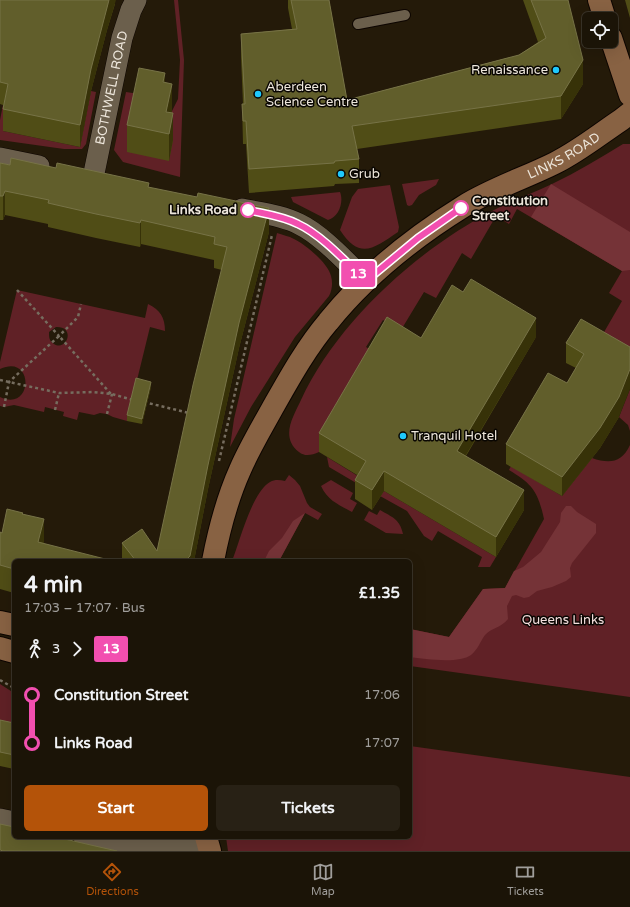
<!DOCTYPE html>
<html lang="en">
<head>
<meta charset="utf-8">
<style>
  body { margin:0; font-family:"Varela Round",sans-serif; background:#282115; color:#f1f3f6; height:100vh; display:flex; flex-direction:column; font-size:15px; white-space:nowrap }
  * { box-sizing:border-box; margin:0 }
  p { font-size:13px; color:#a09e9b }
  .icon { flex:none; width:22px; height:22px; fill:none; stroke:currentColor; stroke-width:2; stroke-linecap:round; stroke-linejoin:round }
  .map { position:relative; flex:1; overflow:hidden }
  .sheet { position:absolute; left:12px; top:559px; width:400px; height:280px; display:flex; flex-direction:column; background:#1b1407; border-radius:6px; box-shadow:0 4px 16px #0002,0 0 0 1px #393328 }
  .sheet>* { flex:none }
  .badge { padding:0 8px; border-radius:3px; font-size:14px; line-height:26px }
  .fabs { position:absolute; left:582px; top:12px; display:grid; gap:8px }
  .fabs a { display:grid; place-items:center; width:36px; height:36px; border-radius:6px; background:#1b1407; box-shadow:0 4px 16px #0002,0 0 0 1px #393328; font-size:20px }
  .map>.badge { position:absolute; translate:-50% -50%; box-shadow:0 0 0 2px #fff }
  .legs { display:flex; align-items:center; gap:6px; height:44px; padding:0 12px; font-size:13px }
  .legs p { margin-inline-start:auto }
  .summary { display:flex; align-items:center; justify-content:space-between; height:68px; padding:0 12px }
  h1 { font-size:22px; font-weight:700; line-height:30px }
  .button { display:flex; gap:8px; margin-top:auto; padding:8px 12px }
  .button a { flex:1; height:46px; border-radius:6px; background:#b45309; color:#fff; font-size:16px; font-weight:700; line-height:46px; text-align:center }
  .button a+a { background:#282115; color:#f1f3f6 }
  ul { padding:0 12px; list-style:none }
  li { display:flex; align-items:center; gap:14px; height:48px; font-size:15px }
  li i { display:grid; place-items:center; width:6px; height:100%; margin:0 5px; background:currentColor }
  li i::after { content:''; width:10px; height:10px; margin:-5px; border:3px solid; border-radius:50%; background:#1b1407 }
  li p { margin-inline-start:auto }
  li:first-child i { background:linear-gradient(#0000 50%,currentColor 0) }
  li:last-child i { background:linear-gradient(currentColor 50%,#0000 0) }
  .dock { display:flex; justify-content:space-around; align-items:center; height:56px; border-top:1px solid #393328; background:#1b1407; font-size:11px; color:#a09e9b }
  .dock a { display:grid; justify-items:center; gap:2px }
  .dock .on { color:#b45309 }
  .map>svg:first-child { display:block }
  .green { fill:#602126; fill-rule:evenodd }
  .forest { fill:#753337 }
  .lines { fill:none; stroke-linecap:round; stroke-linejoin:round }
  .lane-casing { stroke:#0d0500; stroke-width:12 }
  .street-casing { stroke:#0d0500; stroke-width:22 }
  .secondary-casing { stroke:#0d0500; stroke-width:24 }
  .path { stroke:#766d5f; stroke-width:2.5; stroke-dasharray:3 3; stroke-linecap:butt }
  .lane { stroke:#6b5f4c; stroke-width:10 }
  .street { stroke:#6b5f4c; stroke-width:21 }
  .secondary { stroke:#886243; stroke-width:22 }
  .wall { fill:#504d16 }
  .shaded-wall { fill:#373208 }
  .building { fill:#615e2b; stroke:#777347 }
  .line-1-casing { stroke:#fff; stroke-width:9 }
  .line-1 { stroke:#f24fb0; stroke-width:6 }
  .poi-dot { fill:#1fc9fd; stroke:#090602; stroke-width:1.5 }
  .stop-1-dot { fill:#fff; stroke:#f24fb0; stroke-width:2 }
  .labels { text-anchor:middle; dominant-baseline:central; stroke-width:3; stroke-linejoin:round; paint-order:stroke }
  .poi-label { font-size:13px; fill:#ede6db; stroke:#090602; text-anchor:start }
  .street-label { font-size:13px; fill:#ede6db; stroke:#090602 }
  .stop-label { font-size:13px; font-weight:bold; fill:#ede6db; stroke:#090602; text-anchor:start }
  .park-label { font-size:13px; fill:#f4dedd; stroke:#090602 }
</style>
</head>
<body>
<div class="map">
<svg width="630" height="851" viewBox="0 0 630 851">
  <rect width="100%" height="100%" fill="#241a09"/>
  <path class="green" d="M174 0H178L184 60 180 177 123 162 114 150 126 92 139 94 166 139 172 111 178 99 180 60Z
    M9 74 3 131 80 147 91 91 96 92 86 144 82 149H64L0 140V120Z
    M623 144H630V366L596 346 622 301 609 293 622 271 517 209 509 224 496 216 471 259 462 253 436 298 424 292 401 330 383 320 366 347 377 354 319 452C312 455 305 457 299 452 280 437 293 417 301 400 337 322 418 249 494 210 513 200 533 193 552 184 577 172 600 158 623 144Z
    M439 179 436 185 419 195 412 205 409 206 407 205 402 184Z
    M390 185 399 227 398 232C374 248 360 261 340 230L352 197 358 189Z
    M340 192C344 202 339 217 328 220L293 202 291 197Z
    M277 233C282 235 289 236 294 239 305 244 328 263 331 276 333 283 332 290 329 296L295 337 251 407 230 447 234 419Z
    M17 290 145 318 148 304C160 310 165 317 165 331L150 327 127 421 113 417 107 414 100 413 94 415 79 412 77 420 63 416 64 412 45 407 44 412 14 405 4 407 0 406V397C33 413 35 353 0 369V362ZM56 327C76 326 67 352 54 344 49 341 49 337 49 332Z
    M630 389V431L628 425 619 417Z
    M630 445V697L410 666V629L449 637 483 589 505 588 544 519C538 491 532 484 509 470L511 466 562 496 592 458C609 464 622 463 630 445Z
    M327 457 366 481 363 487 329 467Z
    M289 475 295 480 300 486 307 503 310 507 322 514 318 520 305 513 279 561H232C240 541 252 492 270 482 275 479 280 480 285 481Z
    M331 480 353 493 350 499 357 503 352 512C338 504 328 501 321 486Z
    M384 491 496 557 490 567H478L482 557 438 531 432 541 424 536 407 511 380 496Z
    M380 510C392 517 400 519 403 534L386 533 364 520 369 511 377 515Z
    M0 684 14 693V738L0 734Z
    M410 746 630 777V851H228L226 837H410Z"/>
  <path class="forest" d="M551 184 630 232V270L622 271 531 217Z
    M566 506H571L577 512 596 524V533L572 563 570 568 571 577 566 581 552 587 537 591 529 597 524 598 516 595 512 596 507 606 508 619C501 628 491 628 485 635 480 642 478 649 471 655 459 664 425 659 410 657V629L449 637 483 589 505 588 514 571 523 567 541 552 560 522 561 513Z
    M305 513 279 561H264L269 551 282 538 293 521Z"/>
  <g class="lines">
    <g class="lane-casing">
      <path id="lane" d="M358 24 405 15"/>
    </g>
    <g class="street-casing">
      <g id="street">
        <path d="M0 158 39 166"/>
        <path id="s1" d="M93 178 122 38 131 10 136 0"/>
        <path d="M242 209C261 213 281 215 299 224 322 235 347 263 366 281"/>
        <path d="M0 819 14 822"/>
        <path d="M84 837C113 843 145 851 175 849 186 847 196 842 207 838"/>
      </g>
    </g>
    <g class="secondary-casing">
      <g id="secondary">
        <path d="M599 0 605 19"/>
        <path d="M611 38 630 95"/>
        <path id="s2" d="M213 561C219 530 227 499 240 470 249 449 261 429 272 409 289 379 306 348 328 322 365 276 414 237 464 206 493 188 525 178 555 163 579 151 600 134 621 120L630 113"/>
        <path d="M0 622 14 625"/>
        <path d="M0 648 14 652"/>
        <path d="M206 837 210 851"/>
      </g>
    </g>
    <path class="path" d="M17 290 59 336 78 317 81 304
      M0 380 59 393 93 392 112 394 133 400
      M144 402 189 413
      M4 407 9 382 59 336 111 394
      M55 410 59 393
      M107 414 112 394
      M219 461 272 235
      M0 680 14 688"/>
    <use href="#lane" class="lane"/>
    <use href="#street" class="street"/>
    <use href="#secondary" class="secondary"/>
  </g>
  <path class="wall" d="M0 0 115 4 107 30 91 91 80 147 3 131V105L0 104Z
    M288 0H329L347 100 519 55 538 42 523 0H568L583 84 561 119 357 149 359 159V183L335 184 334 186 249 193 246 144H243L242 104H243L241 58V34L292 29 288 8Z
    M625 0H630V18Z
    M165 83 172 111 171 113 173 140 169 161 127 152V125Z
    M0 163 10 165 149 187 269 232 239 348 208 489 194 561H122V543L157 551 222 270 214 268V260L141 244 140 247 96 238 48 227V224L5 215 3 220H0Z
    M581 319 619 417 600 448 562 496 506 464V444L567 383 576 368 566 363V343Z
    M536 337 466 456 524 510 496 557 384 491 372 510 355 499V480L357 475 319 452V433Z
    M151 387 142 424 127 421V415Z
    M23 514 44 543 14 561V593L0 589V532L2 533Z
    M0 720 14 723V769L0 766Z"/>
  <path class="shaded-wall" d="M109 0H116L107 30 91 91 80 147V125L91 69Z
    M583 60V84L561 119V96Z
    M165 73V100L163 82Z
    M172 84V111L167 134 166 112Z
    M173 113V140L169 161V134Z
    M5 191V215L3 220V196Z
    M269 208V232L239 348 208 489 194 561H185L208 465 239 323Z
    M141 220V244L140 247V223Z
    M536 318V337L457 470V451Z
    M630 369V389L619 417 600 448 562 496V477Z
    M151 382V387L142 424V419Z
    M384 471V491L372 510V490Z
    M524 490V510L496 557V537Z
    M44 519V543L38 542Z"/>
  <path class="building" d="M0 0H109L91 69 80 125 3 109 8 84 0 82Z
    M291 0H329L347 100 519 55 546 38 531 0H568L583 60 561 96 352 126 359 159 335 161 334 163 249 169 246 121H243L242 104H245L241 34 297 29Z
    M139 68 165 73 163 82 172 84 166 112 173 113 169 134 127 125Z
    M11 158 56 168 57 163 149 183 148 187 197 197 198 193 269 208 239 323 208 465 190 556 185 561H136L122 543 142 529 157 551 193 385 227 247 214 244 215 237 141 220 140 223 96 214 48 203 49 200 5 191 3 196H0V163L10 165Z
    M471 279 536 318 457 451 524 490 496 537 384 471 372 490 355 480 366 461 319 433 387 317 421 338 452 285 463 292Z
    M581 319 630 347V369L619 397 600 428 562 477 506 444 548 373 567 383 584 354 566 343Z
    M136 378 151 382 142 419 127 415Z
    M7 509 23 513 22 514 44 519 38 542 113 561H14V569L0 565V532L2 533Z
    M0 720 14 723V755L0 752Z
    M0 824 14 827V837H56L117 851H3L0 850Z"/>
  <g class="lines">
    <g class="line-1-casing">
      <path id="line-1" d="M248 210C265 214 283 216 298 224 322 235 347 263 366 281L418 238 461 208"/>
    </g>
    <use href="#line-1" class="line-1"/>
  </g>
  <g class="poi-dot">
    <circle cx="556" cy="70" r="4"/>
    <circle cx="258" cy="94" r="4"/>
    <circle cx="341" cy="174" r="4"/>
    <circle cx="403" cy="436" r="4"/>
  </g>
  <g class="stop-1-dot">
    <circle cx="461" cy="208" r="7"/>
    <circle cx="248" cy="210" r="7"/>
  </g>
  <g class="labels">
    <g class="poi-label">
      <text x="548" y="70" text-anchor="end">Renaissance</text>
      <text x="266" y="87">Aberdeen<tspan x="266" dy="15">Science Centre</tspan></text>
      <text x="349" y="174">Grub</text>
      <text x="411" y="436">Tranquil Hotel</text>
    </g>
    <g class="street-label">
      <text stroke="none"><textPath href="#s1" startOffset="92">BOTHWELL ROAD</textPath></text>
      <text stroke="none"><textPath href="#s2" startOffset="559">LINKS ROAD</textPath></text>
    </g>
    <g class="stop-label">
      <text x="472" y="201">Constitution<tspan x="472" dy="15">Street</tspan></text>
      <text x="237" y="210" text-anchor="end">Links Road</text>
    </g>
    <g class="park-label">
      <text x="563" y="620">Queens Links</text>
    </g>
  </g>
</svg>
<div class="fabs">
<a><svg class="icon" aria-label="locate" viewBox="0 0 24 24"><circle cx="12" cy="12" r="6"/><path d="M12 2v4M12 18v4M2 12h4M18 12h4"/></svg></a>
</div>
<b class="badge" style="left:358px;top:274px;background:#f24fb0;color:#fff">13</b>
<section class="sheet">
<div class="summary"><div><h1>4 min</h1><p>17:03 – 17:07 · Bus</p></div><b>£1.35</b></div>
<div class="legs"><svg class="icon" aria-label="walk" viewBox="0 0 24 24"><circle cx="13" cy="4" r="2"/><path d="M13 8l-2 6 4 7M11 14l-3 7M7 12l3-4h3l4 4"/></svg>3<svg class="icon" aria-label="forward" viewBox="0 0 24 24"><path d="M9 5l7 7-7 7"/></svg><b class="badge" style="background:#f24fb0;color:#fff">13</b></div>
<ul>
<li><i style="color:#f24fb0"></i><b>Constitution Street</b><p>17:06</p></li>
<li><i style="color:#f24fb0"></i><b>Links Road</b><p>17:07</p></li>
</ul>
<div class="button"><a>Start</a><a>Tickets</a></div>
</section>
</div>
<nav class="dock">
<a class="on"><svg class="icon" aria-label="directions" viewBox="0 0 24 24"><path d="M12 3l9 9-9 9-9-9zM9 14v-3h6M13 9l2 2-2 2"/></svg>Directions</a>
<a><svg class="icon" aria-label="map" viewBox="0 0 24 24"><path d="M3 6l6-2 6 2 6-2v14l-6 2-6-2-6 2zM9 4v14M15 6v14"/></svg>Map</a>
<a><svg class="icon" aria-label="tickets" viewBox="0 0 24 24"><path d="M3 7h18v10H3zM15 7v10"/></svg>Tickets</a>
</nav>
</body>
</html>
